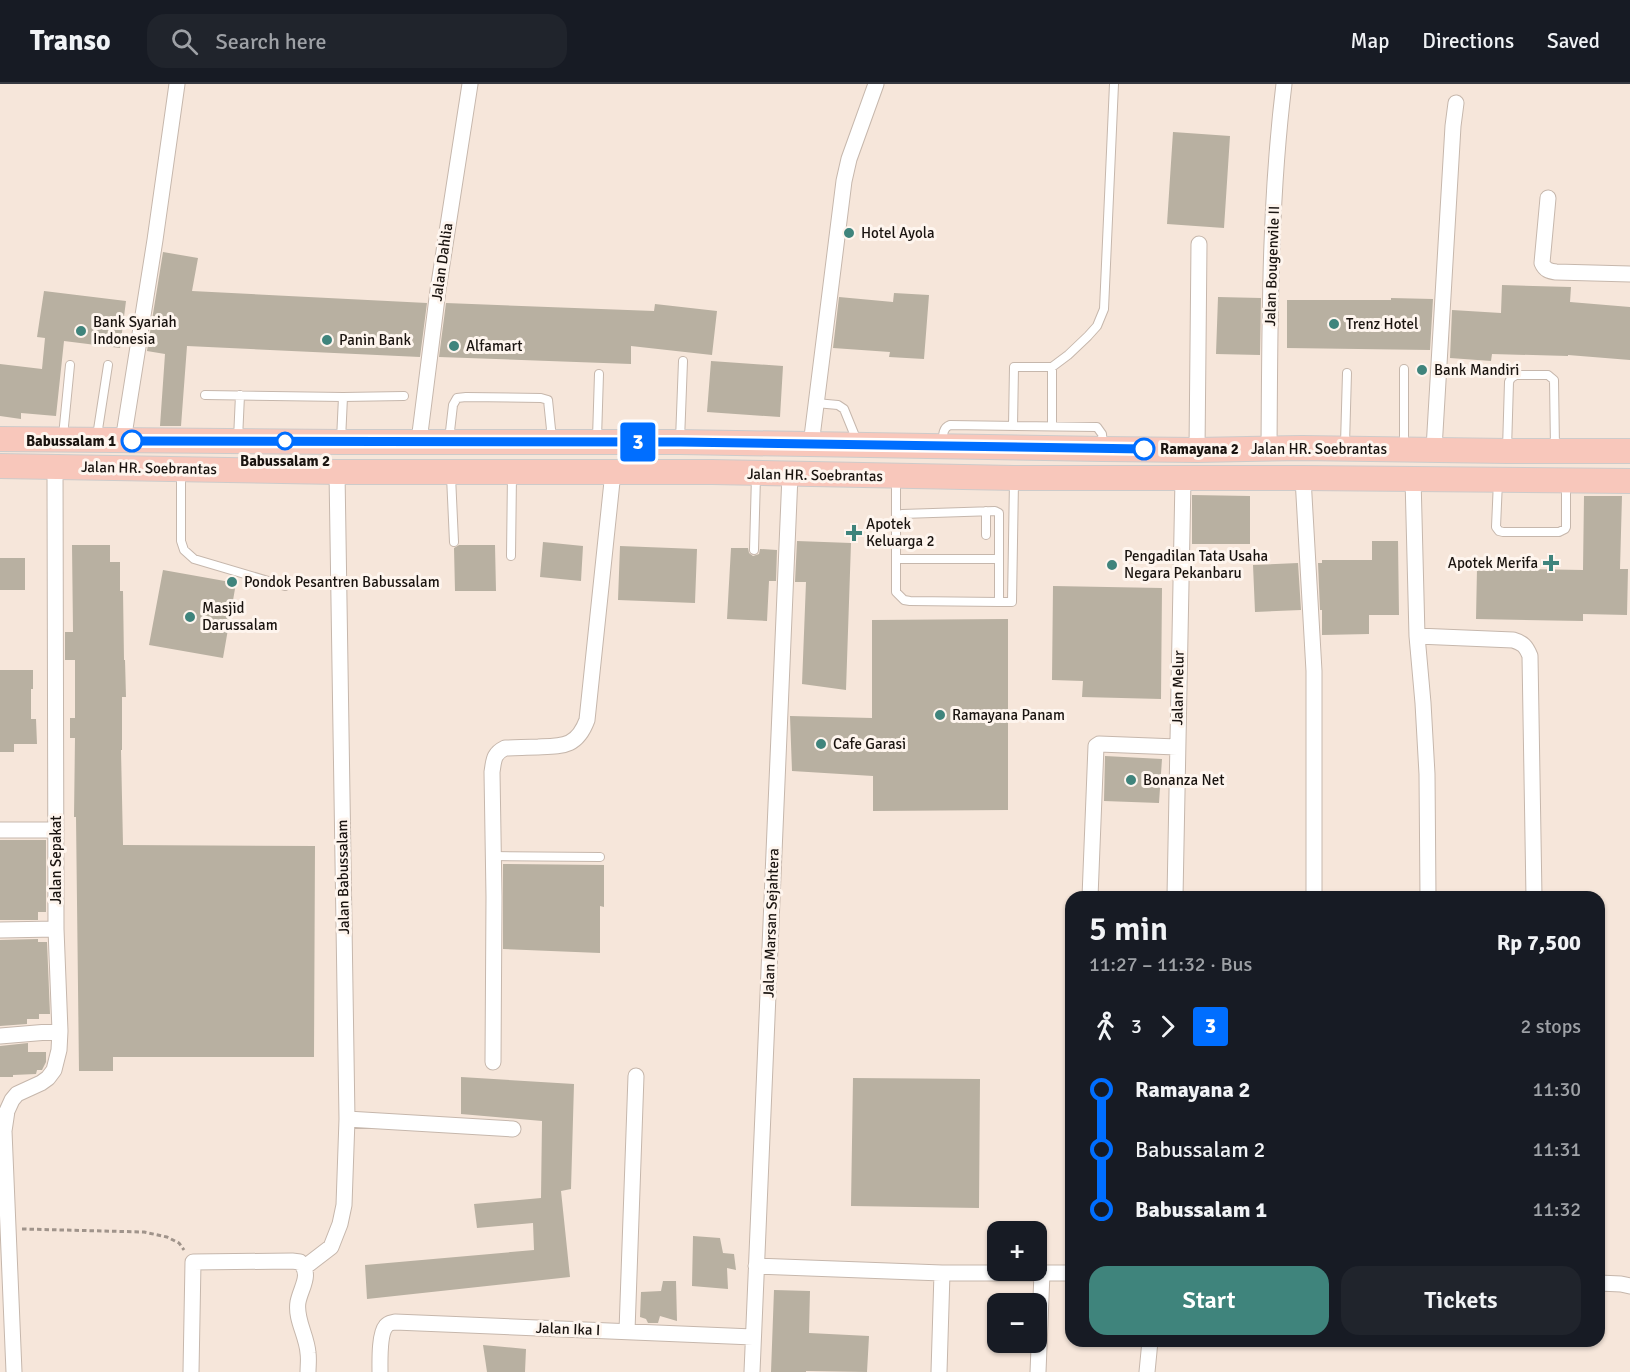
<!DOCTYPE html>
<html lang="en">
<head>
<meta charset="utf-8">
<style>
  body { margin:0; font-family:Signika,sans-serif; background:#20242c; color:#f1f3f6; height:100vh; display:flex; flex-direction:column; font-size:22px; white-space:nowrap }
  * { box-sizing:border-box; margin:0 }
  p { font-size:20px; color:#9ea1a6 }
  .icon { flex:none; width:33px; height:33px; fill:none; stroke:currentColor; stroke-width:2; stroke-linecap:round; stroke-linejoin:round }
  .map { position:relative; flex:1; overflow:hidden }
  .side { position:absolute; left:1065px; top:807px; width:540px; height:456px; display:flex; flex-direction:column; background:#171b24; border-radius:18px; box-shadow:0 2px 4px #0004 }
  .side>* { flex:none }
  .badge { padding:0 12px; border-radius:4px; font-size:21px; line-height:39px }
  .tools { position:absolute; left:987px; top:1137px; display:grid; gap:12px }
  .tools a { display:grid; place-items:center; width:60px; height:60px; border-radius:12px; background:#171b24; box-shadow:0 2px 4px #0004; font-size:30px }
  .map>.badge { position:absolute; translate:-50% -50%; box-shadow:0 0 0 3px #fff }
  .legs { display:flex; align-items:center; gap:9px; height:66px; padding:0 24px; font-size:20px }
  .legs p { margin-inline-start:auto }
  .overview { display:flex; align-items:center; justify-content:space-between; height:102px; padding:0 24px }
  h1 { font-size:33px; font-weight:600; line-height:45px }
  .cta { display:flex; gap:12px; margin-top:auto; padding:12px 24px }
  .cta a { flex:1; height:69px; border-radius:18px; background:#3f847c; color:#fff; font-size:24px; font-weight:600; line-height:69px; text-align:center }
  .cta a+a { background:#20242c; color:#f1f3f6 }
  ul { padding:0 24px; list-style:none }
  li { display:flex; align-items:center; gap:21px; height:60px; font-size:22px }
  li i { display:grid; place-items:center; width:9px; height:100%; margin:0 8px; background:currentColor }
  li i::after { content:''; width:15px; height:15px; margin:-8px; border:4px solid; border-radius:50%; background:#171b24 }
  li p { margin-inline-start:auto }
  li:first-child i { background:linear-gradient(#0000 50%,currentColor 0) }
  li:last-child i { background:linear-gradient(currentColor 50%,#0000 0) }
  header { display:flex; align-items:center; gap:36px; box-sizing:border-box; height:84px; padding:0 30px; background:#171b24; border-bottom:2px solid #363941 }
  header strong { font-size:28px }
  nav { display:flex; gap:33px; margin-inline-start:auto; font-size:21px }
  .search { width:420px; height:54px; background:#20242c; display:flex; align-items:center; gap:15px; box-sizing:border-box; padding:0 21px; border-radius:18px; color:#9ea1a6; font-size:22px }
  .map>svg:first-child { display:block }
  .building { fill:#b8b0a1 }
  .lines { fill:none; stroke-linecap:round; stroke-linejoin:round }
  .service-casing { stroke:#c6b7ac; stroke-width:10 }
  .minor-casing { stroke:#c6b7ac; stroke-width:17 }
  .primary-casing { stroke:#cdcbca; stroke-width:26 }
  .path { stroke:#a0948b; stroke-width:3; stroke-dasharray:4.5 3; stroke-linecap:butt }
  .service { stroke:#fff; stroke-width:8 }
  .minor { stroke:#fff; stroke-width:15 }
  .primary { stroke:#f8c7bb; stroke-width:24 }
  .line-1-casing { stroke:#fff; stroke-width:14 }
  .line-1 { stroke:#006eff; stroke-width:9 }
  .poi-dot { fill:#3f847c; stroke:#fef5ee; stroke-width:2 }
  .stop-1-dot { fill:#fff; stroke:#006eff; stroke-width:3 }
  .labels { text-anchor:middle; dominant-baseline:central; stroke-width:6; stroke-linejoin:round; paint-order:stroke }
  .poi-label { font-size:15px; fill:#1a1410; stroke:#fef5ee; text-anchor:start }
  .street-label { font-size:15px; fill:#1a1410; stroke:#fef5ee }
  .stop-label { font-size:15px; font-weight:bold; fill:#1a1410; stroke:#fef5ee; text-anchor:end }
</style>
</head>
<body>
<header>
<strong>Transo</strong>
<div class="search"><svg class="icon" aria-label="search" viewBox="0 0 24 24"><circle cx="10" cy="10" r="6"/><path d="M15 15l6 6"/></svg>Search here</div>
<nav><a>Map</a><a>Directions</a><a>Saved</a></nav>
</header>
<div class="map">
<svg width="1630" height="1288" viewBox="0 0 1630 1288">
  <rect width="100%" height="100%" fill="#f6e6da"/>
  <path class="building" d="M1173 48 1230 52 1224 144 1167 140Z
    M163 168 198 174 192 207 427 219 420 273 187 262 181 342H160L165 270 147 267Z
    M1502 201 1571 203 1570 218 1630 223V276L1568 271V272L1492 270 1491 277 1450 274 1452 226 1501 229Z
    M44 207 126 217 120 264 64 257 56 332 21 329V335L0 332V280L42 285 45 254 37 253Z
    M894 209 929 211 924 275 889 273 890 268 833 264 839 213 893 218Z
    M1218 213 1261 214 1260 271 1216 270Z
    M1391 214 1433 215 1430 266 1287 264V216H1391Z
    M446 219 654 227 655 220 717 227 712 271 631 262V280L439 273Z
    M711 277 783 282 780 333 707 328Z
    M1192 411 1250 412V460H1192Z
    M1584 412H1622L1620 485H1628L1627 531 1583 530V537L1476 535 1477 484 1583 486Z
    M797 457 851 459 846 606 802 600 806 498H795Z
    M1372 457H1398L1399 531H1369V550L1322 551V526H1320L1318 479H1322V476H1372Z
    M543 458 583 462 581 497 540 493Z
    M72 461H110V478H120V507H123L124 576H125L126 613H122V666H121L123 761 315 762 314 973H113V987H79L76 733H74L75 654H70V634H75V576H65V548H73Z
    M459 461H495L496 507H455L454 464Z
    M620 462 697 465 695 519 618 516Z
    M731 464H748L749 469 753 472 759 470 760 465 777 466 776 497H769L767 537 727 535Z
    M0 474H25V506H0Z
    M1298 479 1301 526 1255 528 1253 481Z
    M163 486 236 499 223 574 149 561Z
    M1053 502 1162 504 1161 615 1082 613 1083 597 1052 596Z
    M1008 535V726L873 727V692L792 687 790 632 872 634V536Z
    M0 586H33V605H31V635H36L37 660H14V668H0Z
    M1105 672 1162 675 1159 719 1104 717Z
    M0 756H46V828H38V836H0Z
    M503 780 604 781V823L600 822V869L503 865Z
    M38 855V858H47L50 930H39V935H27V940L0 942V856Z
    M28 959V968H46V978L42 986H37L36 990 13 991V993H0V962Z
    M461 993 574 1000 571 1105 561 1107 570 1193 367 1215 365 1181 534 1166 533 1139 477 1144 474 1120 541 1114 542 1037 461 1030Z
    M853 994 980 995 979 1124 851 1122Z
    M693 1152 720 1154 723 1169 734 1170 736 1186 727 1184 728 1205 692 1202Z
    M663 1197H676L677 1237 660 1232 658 1239H648L646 1235 640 1233 641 1208 661 1207Z
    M774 1206 810 1207 809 1249 869 1252 867 1288 806 1287V1288H771Z
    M483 1261 526 1265 525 1288H487Z"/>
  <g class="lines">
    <g class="service-casing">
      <path id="service" d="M1052 283V342
        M1404 285V364
        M205 311 343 313 341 356
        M343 313 404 312
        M816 319 838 321 844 325 857 357
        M1013 342 1014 283H1052L1068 271 1088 252 1097 242 1104 225 1114 0
        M63 352 70 281
        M97 352 108 281
        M597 354 599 290
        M238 355 240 311
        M449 356 453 321 457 314 466 313 541 314 548 316 552 355
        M680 356 683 277
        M1345 360 1347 289
        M943 361C943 352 942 344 950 341L1097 343 1102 350 1103 363
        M1507 365 1509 298 1511 294 1516 291H1548L1554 296 1555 364
        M181 390V457L184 466 194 475 285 502
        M451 392 454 458
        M896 395V435
        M1498 397 1496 443 1499 447 1503 448H1559L1565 445 1566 443V401
        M986 427V451
        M754 466 756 392
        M511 472 512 390
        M896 475H999
        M999 518V429L995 427 902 430 899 431 896 435V508L904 516 910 517 999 518H1012L1014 397
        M492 772 600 773"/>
    </g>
    <g class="minor-casing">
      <path id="minor" d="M1548 114 1542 179C1545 186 1549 187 1556 188L1630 190
        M123 357 155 156 177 0
        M419 357 438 206 470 0
        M811 361 844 97 849 75 876 0
        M1269 364C1270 243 1269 121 1284 0
        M1434 365 1453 42 1456 19
        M1197 366 1199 160
        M1303 394 1314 587V813
        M1413 394 1417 552 1423 619 1427 690 1428 813
        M1417 552 1513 556C1523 559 1526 562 1530 572L1534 813
        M0 746H56
        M1090 813 1096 662 1099 660 1177 663
        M1175 813 1183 395
        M0 846 56 845
        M0 952 60 947
        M493 978 494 813 492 688C494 676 493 670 505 664 516 664 527 663 538 663 563 662 577 663 587 636L613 388
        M347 1035 513 1045
        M756 1182 942 1189H1071
        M305 1183 331 1163 340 1140 344 1121 347 1035 337 388
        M1599 1199 1621 1200 1630 1202
        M627 1247 636 992
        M14 1288 4 1047 7 1027 12 1016 17 1010 41 999 48 994 54 986 59 966 60 947 56 845 55 383
        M191 1288 193 1178 292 1177 300 1178C312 1191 301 1203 298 1218 295 1235 307 1252 308 1269 309 1275 308 1282 308 1288
        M380 1288C380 1278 379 1250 386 1242 388 1239 391 1239 395 1238L753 1253
        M752 1288 790 391
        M939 1288 942 1189
        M1038 1288 1042 1189
        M1147 1288 1150 1257"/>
    </g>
    <g class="primary-casing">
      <path id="primary" d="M0 355 341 358H680L1103 365 1197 366 1302 364 1507 367H1630
        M0 382 337 388H712L1014 394H1303L1630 397"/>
    </g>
    <path class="path" d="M22 1145 144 1148 167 1153 179 1159 184 1166"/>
    <use href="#service" class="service"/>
    <use href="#minor" class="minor"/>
    <use href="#primary" class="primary"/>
  </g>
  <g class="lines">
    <g class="line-1-casing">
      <path id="line-1" d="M132 357 680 358 1144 365"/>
    </g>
    <use href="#line-1" class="line-1"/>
  </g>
  <g class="poi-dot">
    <circle cx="849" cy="149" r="6"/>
    <circle cx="1334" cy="240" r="6"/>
    <circle cx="81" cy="247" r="6"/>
    <circle cx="327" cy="256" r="6"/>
    <circle cx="454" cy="262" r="6"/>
    <circle cx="1422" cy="286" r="6"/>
    <path d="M851 440h6v6h6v6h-6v6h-6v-6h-6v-6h6z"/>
    <path d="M1548 470h6v6h6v6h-6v6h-6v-6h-6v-6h6z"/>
    <circle cx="1112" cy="481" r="6"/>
    <circle cx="232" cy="498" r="6"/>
    <circle cx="190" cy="533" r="6"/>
    <circle cx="940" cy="631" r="6"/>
    <circle cx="821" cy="660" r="6"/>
    <circle cx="1131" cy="696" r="6"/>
  </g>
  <g class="stop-1-dot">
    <circle cx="132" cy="357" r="10"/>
    <circle cx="285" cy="357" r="8"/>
    <circle cx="1144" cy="365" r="10"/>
  </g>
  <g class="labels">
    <g class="poi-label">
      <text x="861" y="149">Hotel Ayola</text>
      <text x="93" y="238">Bank Syariah<tspan x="93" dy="17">Indonesia</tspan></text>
      <text x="1346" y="240">Trenz Hotel</text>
      <text x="339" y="256">Panin Bank</text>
      <text x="466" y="262">Alfamart</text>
      <text x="1434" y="286">Bank Mandiri</text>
      <text x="866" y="440">Apotek<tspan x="866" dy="17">Keluarga 2</tspan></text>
      <text x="1124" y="472">Pengadilan Tata Usaha<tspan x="1124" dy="17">Negara Pekanbaru</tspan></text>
      <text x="1538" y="479" text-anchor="end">Apotek Merifa</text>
      <text x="244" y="498">Pondok Pesantren Babussalam</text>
      <text x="202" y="524">Masjid<tspan x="202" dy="17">Darussalam</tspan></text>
      <text x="952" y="631">Ramayana Panam</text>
      <text x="833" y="660">Cafe Garasi</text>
      <text x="1143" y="696">Bonanza Net</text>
    </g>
    <g class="street-label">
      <text transform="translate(442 178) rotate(-82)">Jalan Dahlia</text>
      <text transform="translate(1272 182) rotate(-88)">Jalan Bougenvile II</text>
      <text x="1319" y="365">Jalan HR. Soebrantas</text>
      <text transform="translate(149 384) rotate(1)">Jalan HR. Soebrantas</text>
      <text transform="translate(815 391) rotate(1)">Jalan HR. Soebrantas</text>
      <text transform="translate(1178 604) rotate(-89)">Jalan Melur</text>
      <text transform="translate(56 776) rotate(-90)">Jalan Sepakat</text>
      <text transform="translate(343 793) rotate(-91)">Jalan Babussalam</text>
      <text transform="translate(771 839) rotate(-88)">Jalan Marsan Sejahtera</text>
      <text transform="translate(568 1245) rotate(2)">Jalan Ika I</text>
    </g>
    <g class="stop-label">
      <text x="116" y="357">Babussalam 1</text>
      <text x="1160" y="365" text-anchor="start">Ramayana 2</text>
      <text x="285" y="377" text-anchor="middle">Babussalam 2</text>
    </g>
  </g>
</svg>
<div class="tools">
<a>+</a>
<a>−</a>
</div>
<b class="badge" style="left:638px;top:358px;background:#006eff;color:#fff">3</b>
<section class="side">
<div class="overview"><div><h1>5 min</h1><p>11:27 – 11:32 · Bus</p></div><b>Rp 7,500</b></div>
<div class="legs"><svg class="icon" aria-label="walk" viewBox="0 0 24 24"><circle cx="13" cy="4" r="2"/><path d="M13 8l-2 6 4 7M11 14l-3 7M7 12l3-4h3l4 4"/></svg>3<svg class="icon" aria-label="forward" viewBox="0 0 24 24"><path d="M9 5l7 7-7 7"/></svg><b class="badge" style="background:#006eff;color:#fff">3</b><p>2 stops</p></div>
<ul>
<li><i style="color:#006eff"></i><b>Ramayana 2</b><p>11:30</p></li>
<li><i style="color:#006eff"></i><span>Babussalam 2</span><p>11:31</p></li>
<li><i style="color:#006eff"></i><b>Babussalam 1</b><p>11:32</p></li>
</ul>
<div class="cta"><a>Start</a><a>Tickets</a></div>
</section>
</div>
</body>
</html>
